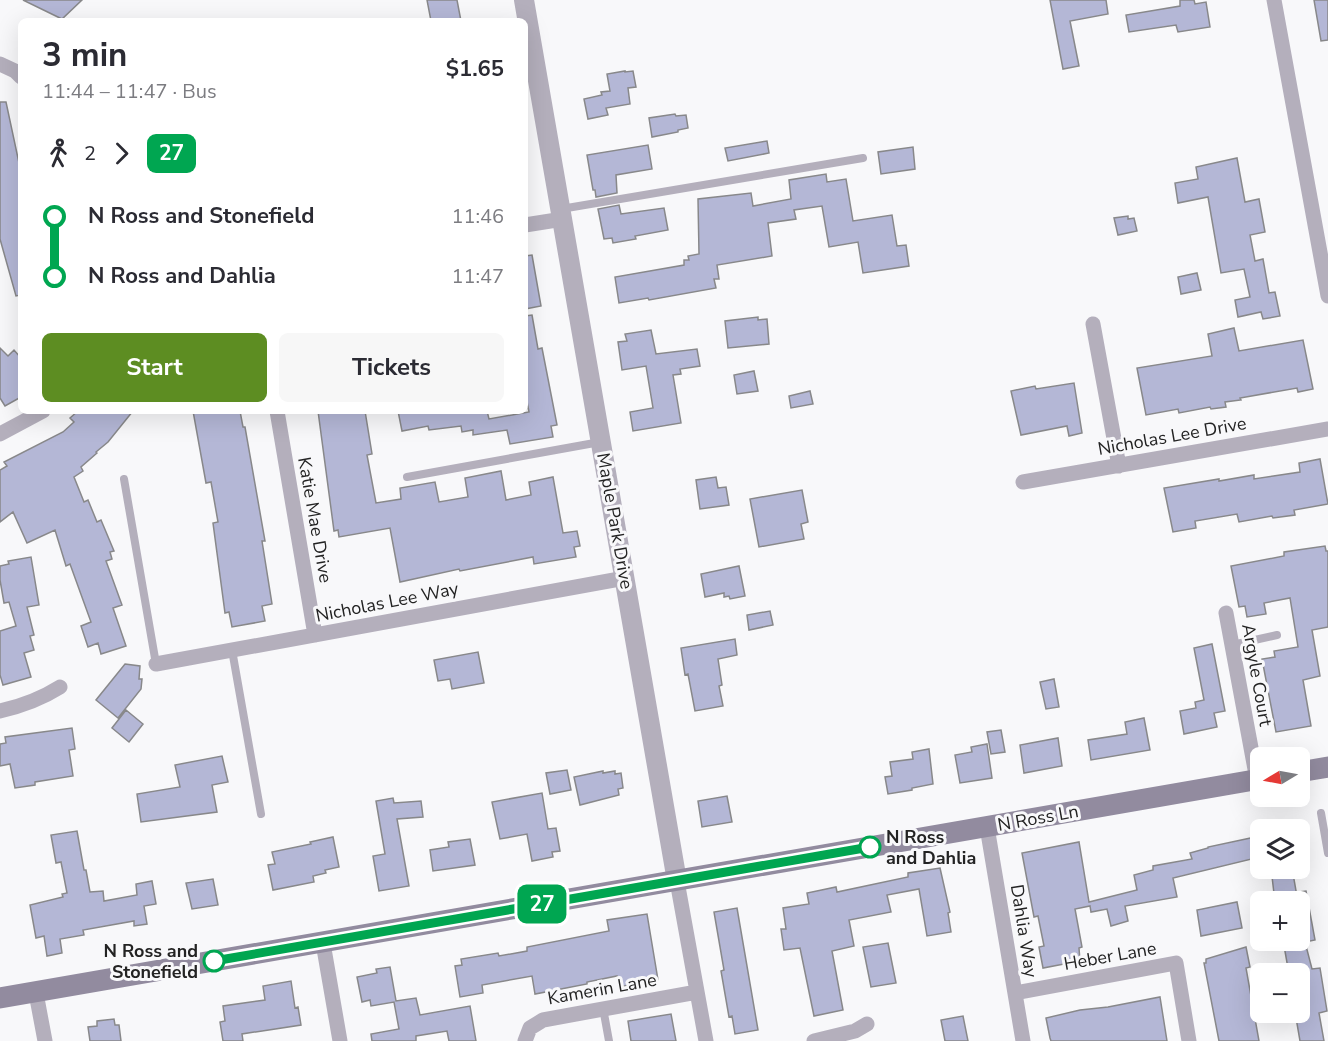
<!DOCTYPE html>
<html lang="en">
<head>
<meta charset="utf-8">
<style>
  body { margin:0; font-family:"Nunito Sans",sans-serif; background:#f7f7f7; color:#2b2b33; height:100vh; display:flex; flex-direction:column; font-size:22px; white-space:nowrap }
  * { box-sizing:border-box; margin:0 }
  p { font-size:20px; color:#7c7c81 }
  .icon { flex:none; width:33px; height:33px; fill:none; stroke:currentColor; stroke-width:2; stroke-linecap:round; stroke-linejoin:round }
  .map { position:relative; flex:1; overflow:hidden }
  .sheet { position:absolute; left:18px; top:18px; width:510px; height:396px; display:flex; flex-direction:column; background:#fff; border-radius:9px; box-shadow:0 6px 24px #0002 }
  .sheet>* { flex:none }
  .badge { padding:0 12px; border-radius:9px; font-size:21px; line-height:39px }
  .needle { width:39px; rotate:260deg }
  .fabs { position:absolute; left:1250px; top:747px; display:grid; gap:12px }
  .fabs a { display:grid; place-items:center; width:60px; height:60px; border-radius:9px; background:#fff; box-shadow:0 6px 24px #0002; font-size:30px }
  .map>.badge { position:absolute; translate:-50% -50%; box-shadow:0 0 0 3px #fff }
  .legs { display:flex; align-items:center; gap:9px; height:66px; padding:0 24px; font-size:20px }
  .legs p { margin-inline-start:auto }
  .summary { display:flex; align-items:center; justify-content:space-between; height:102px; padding:0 24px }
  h1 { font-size:33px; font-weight:700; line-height:45px }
  .primary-button { display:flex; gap:12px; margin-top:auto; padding:12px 24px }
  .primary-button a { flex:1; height:69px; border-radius:9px; background:#5d8d22; color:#fff; font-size:24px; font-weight:700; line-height:69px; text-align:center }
  .primary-button a+a { background:#f7f7f7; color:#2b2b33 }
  ul { padding:0 24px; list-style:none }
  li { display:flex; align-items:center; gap:21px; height:60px; font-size:22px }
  li i { display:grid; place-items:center; width:9px; height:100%; margin:0 8px; background:currentColor }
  li i::after { content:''; width:15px; height:15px; margin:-8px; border:4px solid; border-radius:50%; background:#fff }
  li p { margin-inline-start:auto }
  li:first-child i { background:linear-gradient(#0000 50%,currentColor 0) }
  li:last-child i { background:linear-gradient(currentColor 50%,#0000 0) }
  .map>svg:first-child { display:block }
  .building { fill:#b4b7d6; stroke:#88888a; stroke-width:1.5 }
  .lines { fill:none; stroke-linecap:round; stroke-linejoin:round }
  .service { stroke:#b4afbc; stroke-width:8 }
  .minor { stroke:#b4afbc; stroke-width:15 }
  .tertiary { stroke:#b4afbc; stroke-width:20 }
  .secondary { stroke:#928b9f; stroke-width:21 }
  .line-1-casing { stroke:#fff; stroke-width:14 }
  .line-1 { stroke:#00a651; stroke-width:9 }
  .stop-1-dot { fill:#fff; stroke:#00a651; stroke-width:3 }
  .labels { text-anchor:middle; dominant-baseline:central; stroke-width:6; stroke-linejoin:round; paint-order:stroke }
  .street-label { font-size:18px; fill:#232323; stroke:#f8f8fa }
  .stop-label { font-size:18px; font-weight:bold; fill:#232323; stroke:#f8f8fa; text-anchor:start }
</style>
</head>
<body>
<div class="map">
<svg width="1328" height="1041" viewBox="0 0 1328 1041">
  <rect width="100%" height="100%" fill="#f8f8fa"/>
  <path class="building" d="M23 0H82L62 19Z
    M427 0H457L461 21H431Z
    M1050 0H1106L1108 14 1070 21 1079 66 1063 69Z
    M1180 0H1194L1195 4 1206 2 1210 27 1178 32 1176 25 1129 32 1126 15 1180 6Z
    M1314 0H1328V40L1321 41Z
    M625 71V72L633 71 636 87 628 88 630 104 606 108 608 115 588 119 584 99 602 95 601 92 610 91 607 74Z
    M0 102H6L19 163H21V295L16 296 0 239Z
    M675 114 676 116 686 115 688 128 678 130V132L652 137 649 118Z
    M767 141 769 153 728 161 725 148Z
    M648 145 652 169 616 175 617 193 596 197 595 190H593L587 155Z
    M913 147 915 169 881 174 878 152Z
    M1237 158 1245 202 1259 199 1265 232 1250 235 1255 261 1263 259 1269 293 1275 292 1280 316 1263 319 1261 312 1238 317 1235 300 1250 297 1244 269 1221 273 1208 197 1178 203 1175 183 1198 179 1196 167Z
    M826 174 827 182 846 179 853 221 892 215 897 246 906 245 909 266 863 273 858 242 829 247 822 206 794 210 796 219 768 223 772 256 717 265 719 279H714L716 288 649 300 648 298 619 303 615 277 684 265V260H689L688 256 699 254 698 199 751 193 753 206 791 199 789 180Z
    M619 205 621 214 664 208 668 230 635 236 636 239 613 243 612 238 604 239 598 209Z
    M1128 216V219L1134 218 1137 231 1118 235 1114 218Z
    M532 255 541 306 525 309V256Z
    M1197 273 1201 290 1181 294 1178 277Z
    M532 315 538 349 542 348 557 425 551 426 553 437 510 444 507 430 473 435V430L462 432 461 426 429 430 428 426 402 431 398 411H487L489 419 529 412 525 391V316Z
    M758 317V320L767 319 769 344 728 348 725 321Z
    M1234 328 1239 351 1303 340 1313 389 1298 392 1297 388 1240 398 1241 400 1225 402 1226 407 1211 409 1210 407 1179 413 1178 409 1146 415 1137 368 1212 356 1208 334Z
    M651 330 656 354 697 349 700 366 680 369 681 374 673 375 681 423 633 431 630 412 653 408 646 366 622 370 618 342 627 341 625 334Z
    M0 348 8 356 14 350 21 358V397L5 406 0 398Z
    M754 371 758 391 737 394 734 375Z
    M1074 383 1082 433 1069 436 1067 426 1021 435 1011 391 1035 386 1036 389Z
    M810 391 813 404 791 408 789 396Z
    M78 411H133L108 442 96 452 97 453 81 467 83 471 74 477 84 502 88 500 97 522 101 520 114 551 110 552 112 559 106 561 122 605 113 608 126 646 101 654 98 643 88 647 81 626 91 622 70 564 66 566 55 530 27 543 13 512 0 522V470L7 466 4 462 63 432 74 422 70 418Z
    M193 411H240L243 427H245L265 541H262L272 604 262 606 265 621 232 627 229 612 225 613 213 523 218 522 211 482 206 483Z
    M318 411H365L372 454 367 455 376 503 401 499 400 488 435 482 439 502 468 497 465 478 501 471 506 500 531 495 529 482 553 477 563 533 577 531 580 546 574 547 576 557 534 564 533 557 460 571 459 569 400 582 390 528 339 537 338 530 334 531Z
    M1320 459 1328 504 1294 510 1295 515 1273 518 1272 516 1239 522 1237 514 1195 521 1196 528 1173 532 1164 488 1219 479V481L1254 475V479L1300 472 1299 463Z
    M716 477 718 488 726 487 729 505 700 509 696 480Z
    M802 490 808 522 801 524 804 539 759 547 750 499Z
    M1325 546 1326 551H1328V627L1312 630 1320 676 1303 680 1311 726 1276 732 1262 659 1275 657 1274 651 1298 647 1290 598 1264 603 1266 614 1247 617 1245 606 1239 607 1231 566 1284 556V552Z
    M31 557 39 605 27 607 34 635 30 636 34 650 24 653 31 677 3 685 0 675V631L16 626 9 602 4 603 0 580V566L9 564 8 561Z
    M739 566 745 596 730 599 729 596 724 597V593L705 597 701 574Z
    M770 611 773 625 749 630 747 615Z
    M735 639 737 655 718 659 722 685 719 686 723 706 695 711 688 674 685 675 681 648Z
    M1212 644 1225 711 1214 713 1217 727 1184 734 1180 711 1196 708 1195 702 1204 700 1194 648Z
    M478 652 484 683 452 689 450 679 438 681 434 660Z
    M125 664 140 666 139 679H142L141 689 118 718 96 700Z
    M1054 679 1059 707 1046 709 1040 682Z
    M126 710 143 724 129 742 112 728Z
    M1144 718 1150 750 1091 760 1088 740 1127 734 1125 722Z
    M72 728 75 749 69 750 73 776 35 782V785L15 788 10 764 0 766V744L6 743 5 737Z
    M1001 730 1005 752 991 754 987 732Z
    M1058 738 1062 766 1024 773 1020 745Z
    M987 744 992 778 960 783 955 755 972 752 971 747Z
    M929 749 933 784 912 788V790L888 794 885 777 892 776 890 762 913 759 912 752Z
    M222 756 228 782 212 785 217 812 141 822 137 794 180 787 175 765Z
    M567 770 571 790 550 794 546 773Z
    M603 771V773L615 771V774L621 773 623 788 618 789 619 795 580 805 574 777Z
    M542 793 548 829 556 828 560 851 552 852 553 857 532 861 527 834 500 839 492 802Z
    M727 796 732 822 702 827 698 801Z
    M393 798 394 803 421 801 423 817 397 819 409 886 379 891 373 856 385 854 376 801Z
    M77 831 84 870H86L90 892 103 891 104 901 137 895 136 884 152 881 156 904 144 906 147 924 134 926V921L83 930 84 935 60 939 62 953 47 956 44 936 36 938 30 905 63 897 62 894 67 893 61 862 56 863 51 835Z
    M1260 836V857L1173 878 1177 897 1125 906 1128 921 1111 926 1107 909 1091 912 1090 906 1075 909 1082 947 1079 948 1080 961 1043 968 1039 947 1044 946 1038 916 1034 917 1022 853 1079 842 1089 902 1137 890 1134 875 1153 870V866L1192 859 1190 853 1208 848V847Z
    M333 837 339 867 325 870 326 873 313 876 314 882 273 890 268 865 275 864 272 852 311 844 310 842Z
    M470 839 475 865 433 871 430 850 449 847 448 842Z
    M940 868 950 912 948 913 951 932 927 936 919 889 887 895 891 912 849 920 854 946 832 951 843 1010 814 1016 800 948 784 950 781 929H786L783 908 809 904 807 893 836 887 837 892 908 877V873Z
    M1271 868H1292L1298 902H1275Z
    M213 879 218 905 192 909 186 883Z
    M1306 891 1315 940 1305 942 1312 969 1320 968 1327 1011 1319 1013 1324 1041H1300L1295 1012H1299V974H1289L1283 940H1299V892Z
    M1237 902 1242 928 1201 936 1197 910Z
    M737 908 758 1030 735 1034 732 1016 729 1017 721 971 724 970 714 912Z
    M647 914 658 980 619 987 617 976 587 982V984L535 994 532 976 482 985 483 993 460 997 455 966 462 965 461 959 498 953 499 956 527 951V947L609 931 607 920Z
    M888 943 896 983 871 987 863 947Z
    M1246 947 1250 967 1246 968 1259 1041H1219L1204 963H1206V959Z
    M390 967 396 1001 416 998 420 1015 470 1006 476 1041H449L447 1031 416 1036V1041H372L371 1034 399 1029 394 1002 371 1006 370 1000 362 1002 357 977 377 973 376 969Z
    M291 981 295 1008 298 1007 301 1025 242 1034 243 1041H223L220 1022 225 1021 223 1006 265 1000 263 986Z
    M1160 997 1167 1041H1051L1050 1038 1046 1018 1080 1010 1108 1007Z
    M671 1014 676 1041H631L628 1021Z
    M963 1016 968 1041H945L941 1020Z
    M114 1019 115 1025H119L121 1041H90L88 1027 97 1026V1021Z"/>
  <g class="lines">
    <path class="service" d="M561 209 863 158
      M407 477 600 442
      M124 479 156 664
      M1232 645 1277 635
      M232 650 261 814
      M1321 813 1328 853
      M603 1008 609 1041"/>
    <path class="minor" d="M1274 0 1328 296
      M0 64 15 71 21 77
      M525 225 563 219
      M1093 324 1119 466
      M277 411 315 635
      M0 434 43 411
      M1023 482 1328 429
      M1226 613 1257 780
      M156 664 625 578
      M0 711C22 706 41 699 60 687
      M987 827 1023 1041
      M677 881 706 1041
      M323 943 340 1041
      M36 993 45 1041
      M1015 993 1176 963 1189 1041
      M525 1041 530 1028 543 1020 697 992
      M814 1041 855 1031 867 1024"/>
    <path class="tertiary" d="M524 0 677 881"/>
    <path class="secondary" d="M1299 772 1328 767
      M0 998 1260 779"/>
  </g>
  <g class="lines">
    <g class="line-1-casing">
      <path id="line-1" d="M214 961 870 847"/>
    </g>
    <use href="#line-1" class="line-1"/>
  </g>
  <g class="stop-1-dot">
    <circle cx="870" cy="847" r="10"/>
    <circle cx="214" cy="961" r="10"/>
  </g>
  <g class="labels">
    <g class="street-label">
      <text transform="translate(1172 436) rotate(-10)">Nicholas Lee Drive</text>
      <text transform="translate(315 520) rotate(80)">Katie Mae Drive</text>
      <text transform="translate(615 521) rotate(80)">Maple Park Drive</text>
      <text transform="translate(387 602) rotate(-11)">Nicholas Lee Way</text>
      <text transform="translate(1257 675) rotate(80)">Argyle Court</text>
      <text transform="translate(1038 818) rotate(-10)">N Ross Ln</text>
      <text transform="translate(1024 931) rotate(81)">Dahlia Way</text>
      <text transform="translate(1110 956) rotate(-10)">Heber Lane</text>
      <text transform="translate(602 989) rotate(-10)">Kamerin Lane</text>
    </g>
    <g class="stop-label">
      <text x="886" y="837">N Ross<tspan x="886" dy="21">and Dahlia</tspan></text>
      <text x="198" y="951" text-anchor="end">N Ross and<tspan x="198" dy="21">Stonefield</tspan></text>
    </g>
  </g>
</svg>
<div class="fabs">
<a><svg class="needle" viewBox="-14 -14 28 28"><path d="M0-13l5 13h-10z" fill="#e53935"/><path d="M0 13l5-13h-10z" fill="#7c7c81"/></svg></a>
<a><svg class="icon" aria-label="layers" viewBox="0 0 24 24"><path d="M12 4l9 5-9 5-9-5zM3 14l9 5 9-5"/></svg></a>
<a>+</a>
<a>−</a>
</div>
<b class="badge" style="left:542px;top:904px;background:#00a651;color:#fff">27</b>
<section class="sheet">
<div class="summary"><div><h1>3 min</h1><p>11:44 – 11:47 · Bus</p></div><b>$1.65</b></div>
<div class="legs"><svg class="icon" aria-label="walk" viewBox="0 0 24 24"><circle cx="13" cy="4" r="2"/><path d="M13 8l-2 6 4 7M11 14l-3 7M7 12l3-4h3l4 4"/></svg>2<svg class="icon" aria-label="forward" viewBox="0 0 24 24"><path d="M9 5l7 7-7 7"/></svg><b class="badge" style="background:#00a651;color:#fff">27</b></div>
<ul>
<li><i style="color:#00a651"></i><b>N Ross and Stonefield</b><p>11:46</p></li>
<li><i style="color:#00a651"></i><b>N Ross and Dahlia</b><p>11:47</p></li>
</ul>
<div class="primary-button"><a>Start</a><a>Tickets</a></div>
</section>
</div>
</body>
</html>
